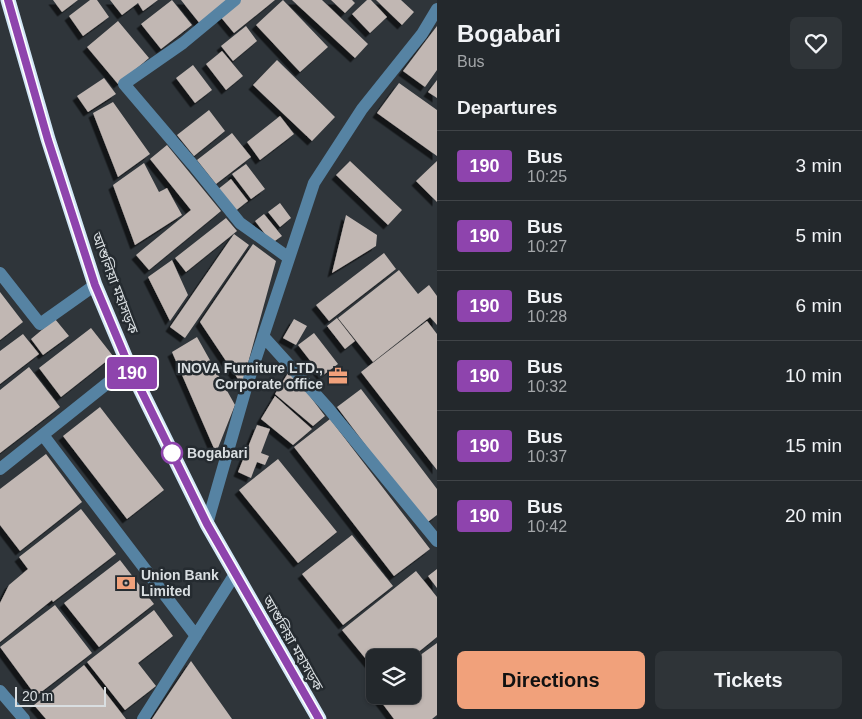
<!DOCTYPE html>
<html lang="en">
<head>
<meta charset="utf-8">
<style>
  body { margin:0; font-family:Helvetica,"Noto Sans Bengali",sans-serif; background:#2f3438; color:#f1f3f6; height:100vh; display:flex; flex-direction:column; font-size:19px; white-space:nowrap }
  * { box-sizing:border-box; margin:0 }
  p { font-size:16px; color:#a3a6a9 }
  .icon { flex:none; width:28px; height:28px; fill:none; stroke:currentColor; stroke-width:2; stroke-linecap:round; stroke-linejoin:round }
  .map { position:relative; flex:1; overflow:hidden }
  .sheet { display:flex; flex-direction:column; background:#23282c; width:425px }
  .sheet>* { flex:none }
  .badge { padding:0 10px; border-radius:4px; font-size:18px; line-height:32px }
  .controls { position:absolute; left:366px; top:649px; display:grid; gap:10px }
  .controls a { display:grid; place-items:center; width:55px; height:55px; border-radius:8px; background:#23282c; box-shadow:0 1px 4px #0004,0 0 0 1px #404448; font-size:25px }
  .scale { position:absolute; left:15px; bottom:12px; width:91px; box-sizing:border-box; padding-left:5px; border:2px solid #d9dee1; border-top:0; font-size:14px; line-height:18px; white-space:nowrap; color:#d9dee1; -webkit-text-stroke:4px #252b30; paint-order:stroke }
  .map>.badge { position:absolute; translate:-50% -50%; box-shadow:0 0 0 2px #fff }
  h2 { padding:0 20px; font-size:19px; line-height:45px }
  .round { display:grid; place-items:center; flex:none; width:52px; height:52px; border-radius:8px; background:#2f3438 }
  .headline { display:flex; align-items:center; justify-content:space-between; height:85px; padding:0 20px }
  h1 { font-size:24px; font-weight:600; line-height:38px }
  .action { display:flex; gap:10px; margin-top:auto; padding:10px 20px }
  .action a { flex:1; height:58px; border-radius:8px; background:#f1a17b; color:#111; font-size:20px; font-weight:600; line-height:58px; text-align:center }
  .action a+a { background:#2f3438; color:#f1f3f6 }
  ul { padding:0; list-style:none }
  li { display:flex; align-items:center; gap:15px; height:70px; padding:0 20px; border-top:1px solid #404448 }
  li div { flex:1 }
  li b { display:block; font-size:19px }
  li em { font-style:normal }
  li .badge { min-width:55px; font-weight:700; text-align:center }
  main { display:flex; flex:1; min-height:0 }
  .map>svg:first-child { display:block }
  .building { fill:#c1b7b3; filter:url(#shadow) }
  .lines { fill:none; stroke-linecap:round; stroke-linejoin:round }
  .minor { stroke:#5683a3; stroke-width:12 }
  .highway { stroke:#d1e6f6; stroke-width:15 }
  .line-casing { stroke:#fff; stroke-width:11 }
  .line { stroke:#8e44ad; stroke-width:8 }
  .stop-dot { fill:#fff; stroke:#8e44ad; stroke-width:2.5 }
  .labels { text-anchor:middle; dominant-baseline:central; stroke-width:5; stroke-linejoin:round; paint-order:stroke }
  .street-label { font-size:14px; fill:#d9dee1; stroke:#252b30 }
  .poi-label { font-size:14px; font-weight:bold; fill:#d9dee1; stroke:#252b30; text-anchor:end }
  .stop-label { font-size:14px; font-weight:bold; fill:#d9dee1; stroke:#252b30; text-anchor:start }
</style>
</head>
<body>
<main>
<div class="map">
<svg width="437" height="719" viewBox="0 0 437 719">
  <defs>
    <filter id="shadow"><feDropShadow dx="-4.5" dy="4.5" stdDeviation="0" flood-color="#0009"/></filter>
  </defs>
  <rect width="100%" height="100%" fill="#2f353a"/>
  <path class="building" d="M53 0H78L62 12Z
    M90 0H97L109 17 83 36 69 16Z
    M110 0H158L143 11 138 3 122 15Z
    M172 0 192 25 161 49 141 24Z
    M181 0H232L201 25Z
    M239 0H275L234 33 219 15Z
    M283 0 328 47 300 72 256 25Z
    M292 0H322L368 44 355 58Z
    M331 0H352L355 3 345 13Z
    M367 0H371L387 17 370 33 352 14Z
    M376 0H401L414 12 402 25Z
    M118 21 149 58 118 84 87 47Z
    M246 26 257 41 233 61 221 46Z
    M437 26V70L425 87 403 71Z
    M222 51 243 76 226 90 206 64Z
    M277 60 335 117 312 141 253 85Z
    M193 65 212 90 195 103 176 78Z
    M104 78 116 94 88 112 77 96Z
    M437 80V98L428 92Z
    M399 83 437 110V156L377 113Z
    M113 102 150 154 118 177 93 113Z
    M209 110 225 131 194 156 177 135Z
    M280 116 294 134 260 160 247 142Z
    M232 133 251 157 216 184 197 160Z
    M167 145 221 211 149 270 136 255 191 210 150 159Z
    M350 161 402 210 388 225 336 175Z
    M437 161V202L416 181Z
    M144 163 159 192 167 188 182 215 135 245 113 185Z
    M246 164 265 189 251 199 232 174Z
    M231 179 248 201 234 212 217 190Z
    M280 203 291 218 280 227 268 212Z
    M264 214 282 236 272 243 255 221Z
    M346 215 377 235 376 246 332 273Z
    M226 218 237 231 186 272 175 258Z
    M234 234 249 245 185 338 170 327Z
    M253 244 276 261 242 385 200 322Z
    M384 253 396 269 329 321 316 305Z
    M172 260 188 295 170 321 148 277Z
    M399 270 418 294 429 285 437 296V325L430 317 373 362 338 318Z
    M0 292 23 322 0 340Z
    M337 318 355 341 345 349 327 326Z
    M55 319 69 336 43 355 31 339Z
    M294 319 307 326 296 345 283 338Z
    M427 321 437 334V470L361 372Z
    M91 328 113 356 61 397 39 368Z
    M314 333 338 364 322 376 298 345Z
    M23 334 39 354 0 384V351Z
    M197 337 235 405 216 453 172 352Z
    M29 367 60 407 0 453V390Z
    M290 370 325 416 313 426 275 394Z
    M361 389 437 489V515L425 524 337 407Z
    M275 396 312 429 293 445 261 419Z
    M100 407 164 490 127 519 63 436Z
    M330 419 430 549 394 576 294 447Z
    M257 425 270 429 261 453 269 456 265 465 257 462 251 478 238 472Z
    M46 454 82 502 20 551 0 525V489Z
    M278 459 337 532 298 563 239 490Z
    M81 509 116 554 53 602 52 600 0 642V603L9 585 28 569 19 557Z
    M352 535 393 586 343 625 302 574Z
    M120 560 154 604 99 647 64 603Z
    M437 569V588L428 576Z
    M416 571 437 597V637L411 658H375V670L342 630Z
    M55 605 92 653 36 696 0 647Z
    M154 610 173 636 138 663 156 686 125 710 87 662Z
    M437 643V715L432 719H394L376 695H412V661Z
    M191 661 232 719H152Z
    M84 665 126 719H46L34 705Z"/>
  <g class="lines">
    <path class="minor" d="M235 0 183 43 124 84 193 165 240 223 289 258
      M0 273 40 324 95 285
      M263 336 328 408 437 541
      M43 435 196 636
      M0 469 129 366
      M207 524 246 388 314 183 362 109 422 34 437 9
      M0 691 24 719
      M143 719 235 574"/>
    <path class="highway" d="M8 0 48 139 95 285 129 366 207 524 319 719"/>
  </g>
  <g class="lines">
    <g class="line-casing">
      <path id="line" d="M8 0 48 140 95 285 129 366 207 524 319 719"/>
    </g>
    <use href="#line" class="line"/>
  </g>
  <defs>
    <g id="office-bare" transform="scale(1.5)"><path d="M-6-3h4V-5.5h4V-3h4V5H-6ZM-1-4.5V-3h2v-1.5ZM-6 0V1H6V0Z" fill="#f1a17b" stroke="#252b30" stroke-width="2.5" paint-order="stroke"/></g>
    <g id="bank-bare" transform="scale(1.5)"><path d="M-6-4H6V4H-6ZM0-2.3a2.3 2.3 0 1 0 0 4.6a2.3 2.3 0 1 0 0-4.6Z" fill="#f1a17b" stroke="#252b30" stroke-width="2.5" paint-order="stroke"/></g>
  </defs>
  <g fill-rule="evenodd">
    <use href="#office-bare" x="338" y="376"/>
    <use href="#bank-bare" x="126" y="583"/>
  </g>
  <circle class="stop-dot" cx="172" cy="453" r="10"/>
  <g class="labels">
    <g class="street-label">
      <text transform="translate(115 283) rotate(69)">আশুলিয়া মহাসড়ক</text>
      <text transform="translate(293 643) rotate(60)">আশুলিয়া মহাসড়ক</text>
    </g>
    <g class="poi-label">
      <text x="323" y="368">INOVA Furniture LTD.,<tspan x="323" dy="16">Corporate office</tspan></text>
      <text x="141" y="575" text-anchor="start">Union Bank<tspan x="141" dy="16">Limited</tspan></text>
    </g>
    <g class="stop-label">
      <text x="187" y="453">Bogabari</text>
    </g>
  </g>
</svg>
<div class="controls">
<a><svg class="icon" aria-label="layers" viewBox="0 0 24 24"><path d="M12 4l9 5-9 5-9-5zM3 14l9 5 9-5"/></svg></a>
</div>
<div class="scale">20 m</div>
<b class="badge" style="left:132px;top:373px;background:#8e44ad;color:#fff">190</b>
</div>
<section class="sheet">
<div class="headline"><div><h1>Bogabari</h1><p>Bus</p></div><a class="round"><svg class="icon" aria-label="heart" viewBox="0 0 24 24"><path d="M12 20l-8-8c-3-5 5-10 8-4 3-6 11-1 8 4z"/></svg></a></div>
<h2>Departures</h2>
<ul>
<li><span class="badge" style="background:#8e44ad;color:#fff">190</span><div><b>Bus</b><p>10:25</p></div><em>3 min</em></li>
<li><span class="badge" style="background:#8e44ad;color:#fff">190</span><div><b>Bus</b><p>10:27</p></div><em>5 min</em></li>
<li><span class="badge" style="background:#8e44ad;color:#fff">190</span><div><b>Bus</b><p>10:28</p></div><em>6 min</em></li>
<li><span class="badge" style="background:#8e44ad;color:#fff">190</span><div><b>Bus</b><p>10:32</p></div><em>10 min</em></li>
<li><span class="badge" style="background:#8e44ad;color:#fff">190</span><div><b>Bus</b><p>10:37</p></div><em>15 min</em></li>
<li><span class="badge" style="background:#8e44ad;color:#fff">190</span><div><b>Bus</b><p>10:42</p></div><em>20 min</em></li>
</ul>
<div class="action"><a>Directions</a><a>Tickets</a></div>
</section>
</main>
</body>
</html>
